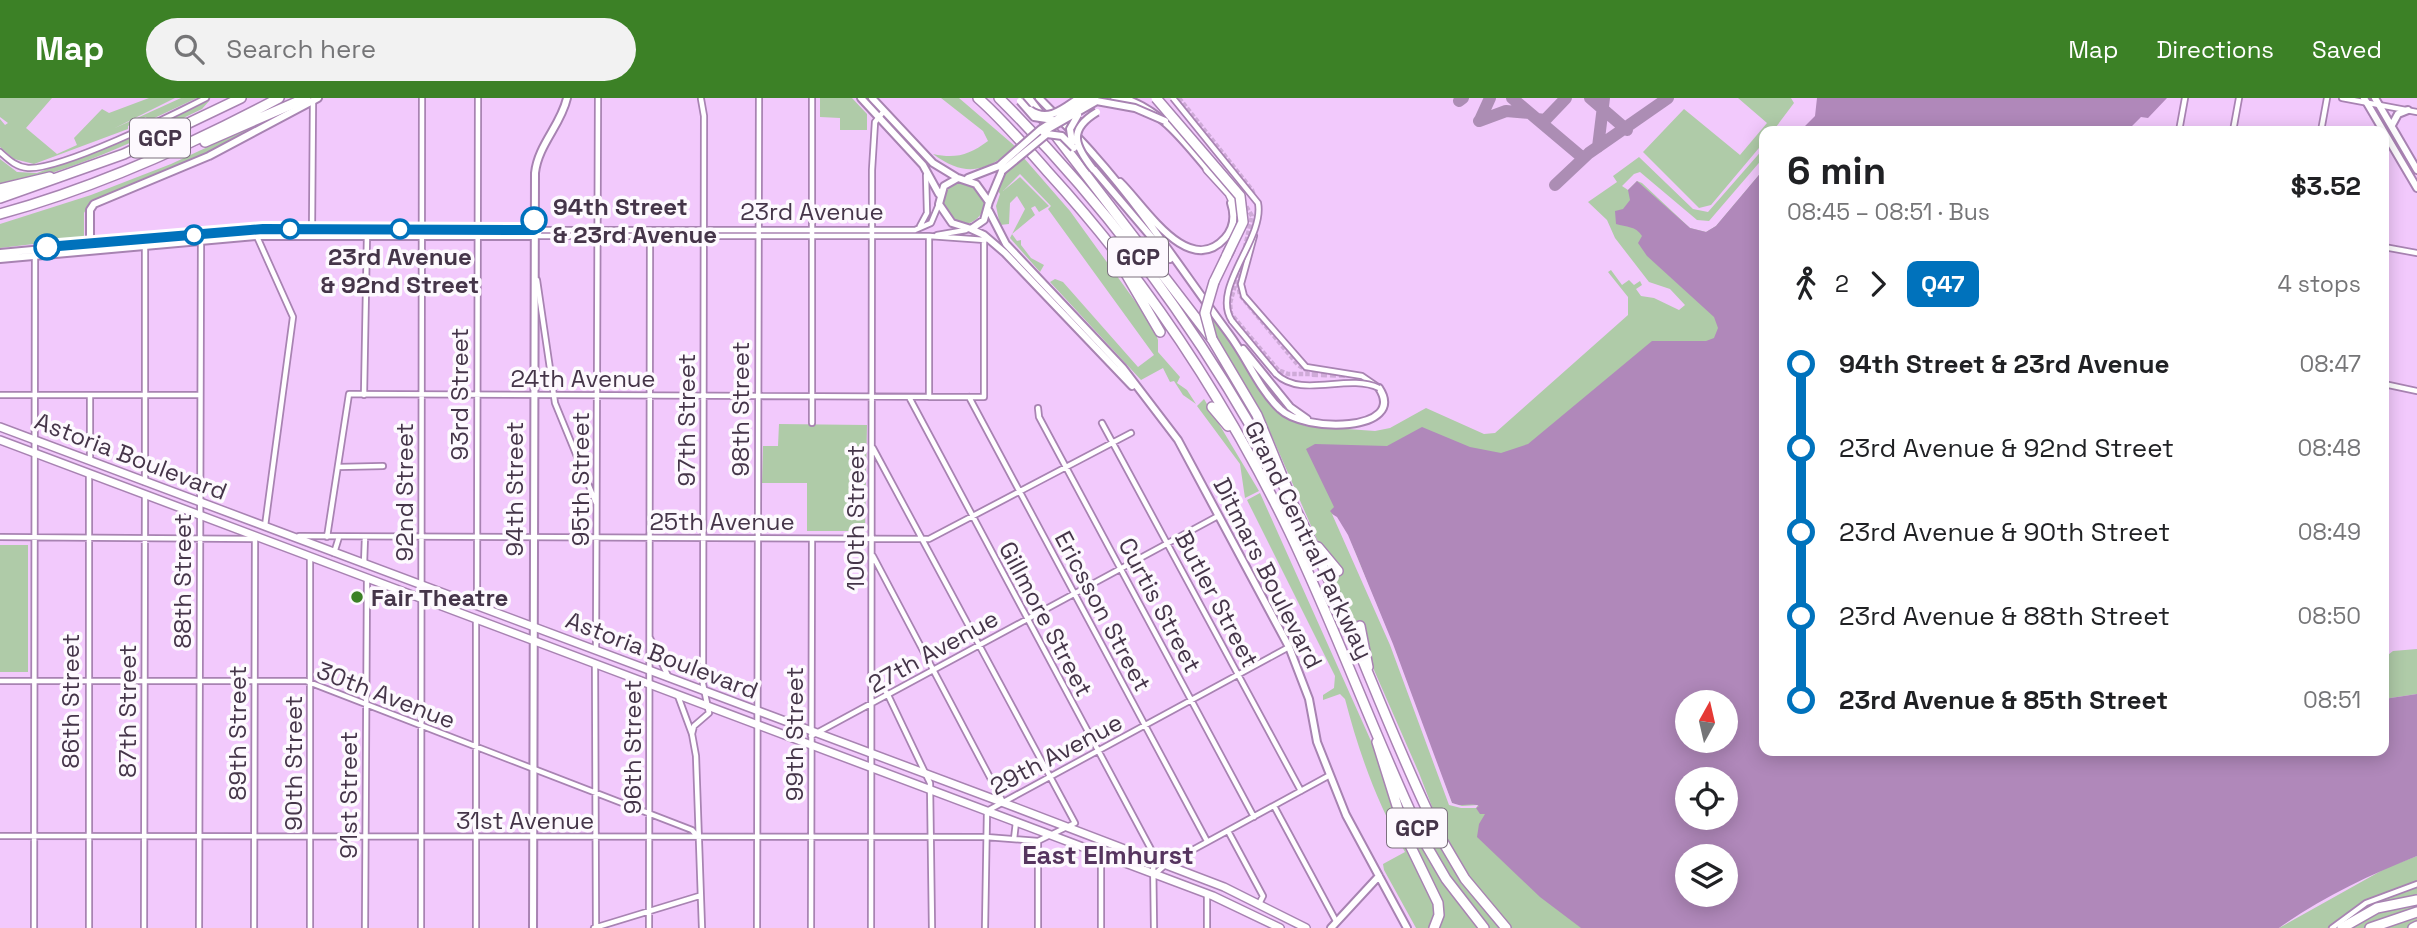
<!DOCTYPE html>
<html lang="en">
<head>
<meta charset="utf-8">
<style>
  body { margin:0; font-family:"Space Grotesk",sans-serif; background:#f2f2f2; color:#202124; height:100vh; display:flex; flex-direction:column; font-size:26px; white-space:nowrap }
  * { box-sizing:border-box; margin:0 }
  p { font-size:23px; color:#757577 }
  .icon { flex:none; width:38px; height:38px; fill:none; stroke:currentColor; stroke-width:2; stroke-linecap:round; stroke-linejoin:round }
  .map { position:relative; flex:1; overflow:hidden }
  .panel { position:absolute; left:1759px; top:28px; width:630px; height:630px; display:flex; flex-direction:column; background:#fff; border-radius:14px; box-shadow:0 4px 18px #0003 }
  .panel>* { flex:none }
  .badge { padding:0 14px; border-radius:10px; font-size:24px; line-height:46px }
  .needle { width:46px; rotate:8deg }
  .tools { position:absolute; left:1675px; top:592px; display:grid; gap:14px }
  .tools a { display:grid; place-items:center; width:63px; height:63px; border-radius:50%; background:#fff; box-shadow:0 4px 18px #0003; font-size:35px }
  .map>.badge { position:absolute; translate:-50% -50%; box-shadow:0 0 0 4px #fff }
  .legs { display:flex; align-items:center; gap:10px; height:77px; padding:0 28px; font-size:23px }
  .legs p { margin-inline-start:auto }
  .headline { display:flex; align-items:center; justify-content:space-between; height:119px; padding:0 28px }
  h1 { font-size:38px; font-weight:600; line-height:52px }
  ul { padding:0 28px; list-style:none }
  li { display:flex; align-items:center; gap:24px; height:84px; font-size:26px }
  li i { display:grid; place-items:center; width:10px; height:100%; margin:0 9px; background:currentColor }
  li i::after { content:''; width:18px; height:18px; margin:-9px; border:5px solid; border-radius:50%; background:#fff }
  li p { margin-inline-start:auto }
  li:first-child i { background:linear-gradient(#0000 50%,currentColor 0) }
  li:last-child i { background:linear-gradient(currentColor 50%,#0000 0) }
  header { display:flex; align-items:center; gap:42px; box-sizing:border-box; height:98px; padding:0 35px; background:#3c8126; color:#fff }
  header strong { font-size:33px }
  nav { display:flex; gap:38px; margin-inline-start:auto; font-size:24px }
  .search { width:490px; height:63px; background:#f2f2f2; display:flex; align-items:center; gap:18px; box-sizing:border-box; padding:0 24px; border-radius:38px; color:#757577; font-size:26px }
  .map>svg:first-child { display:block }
  .green { fill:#afcba8 }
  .water { fill:#b088ba; fill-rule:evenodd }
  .pier { fill:#f2c9fc }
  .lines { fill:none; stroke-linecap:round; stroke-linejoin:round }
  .taxiway { stroke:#ac8db4; stroke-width:12 }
  .minor-tunnel { stroke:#cfabd8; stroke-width:4.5; stroke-dasharray:4.5 2; stroke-linecap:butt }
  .tertiary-tunnel { stroke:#cfabd8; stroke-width:6; stroke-dasharray:6 3; stroke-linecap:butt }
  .minor-casing { stroke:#a883b2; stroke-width:8 }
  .tertiary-casing { stroke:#a883b2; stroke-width:10 }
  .secondary-casing { stroke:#a883b2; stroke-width:10 }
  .primary-casing { stroke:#a883b2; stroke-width:10 }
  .motorway-casing { stroke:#a883b2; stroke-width:12 }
  .minor { stroke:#fff; stroke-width:4.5 }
  .tertiary { stroke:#fff; stroke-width:6 }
  .secondary { stroke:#fff; stroke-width:6 }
  .primary { stroke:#fff; stroke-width:7 }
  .motorway { stroke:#fff; stroke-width:9 }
  .minor-bridge-casing { stroke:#a883b2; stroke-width:8; stroke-linecap:butt }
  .tertiary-bridge-casing { stroke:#a883b2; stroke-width:10; stroke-linecap:butt }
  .motorway-bridge-casing { stroke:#a883b2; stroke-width:12; stroke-linecap:butt }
  .minor-bridge { stroke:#fff; stroke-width:4.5 }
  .tertiary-bridge { stroke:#fff; stroke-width:6 }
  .motorway-bridge { stroke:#fff; stroke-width:9 }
  .line-1-casing { stroke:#fff; stroke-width:16 }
  .line-1 { stroke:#0072bc; stroke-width:10 }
  .stop-1-dot { fill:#fff; stroke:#0072bc; stroke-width:3.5 }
  .poi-dot { fill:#3c8126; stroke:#fdf9fe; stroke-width:2.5 }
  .labels { text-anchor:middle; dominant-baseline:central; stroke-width:7; stroke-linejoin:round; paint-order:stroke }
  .shield { fill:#fdf9fe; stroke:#7c707f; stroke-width:2 }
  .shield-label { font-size:23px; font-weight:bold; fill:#453549 }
  .stop-label { font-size:24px; font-weight:bold; fill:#453549; stroke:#fdf9fe; text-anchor:start }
  .street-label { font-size:24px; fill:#453549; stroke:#fdf9fe }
  .poi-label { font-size:24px; font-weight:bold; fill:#453549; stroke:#fdf9fe; text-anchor:start }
  .neighbourhood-label { font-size:26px; font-weight:bold; fill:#56355f; stroke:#fdf9fe }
</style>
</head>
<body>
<header>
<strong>Map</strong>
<div class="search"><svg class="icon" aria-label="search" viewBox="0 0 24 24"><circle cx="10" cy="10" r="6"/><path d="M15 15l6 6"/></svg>Search here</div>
<nav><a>Map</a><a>Directions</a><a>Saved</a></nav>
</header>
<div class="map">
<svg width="2417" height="830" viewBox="0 0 2417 830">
  <rect width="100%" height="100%" fill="#f2c9fc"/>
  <path class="green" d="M0 0H52L26 30 57 56 77 47 74 40 102 11 109 15 149 0H175L115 30 181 0H197L148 23 146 19 128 28V31L34 66 14 61 0 49V21L5 27 8 25 0 19Z
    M820 0H852L867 16V32H840V20L820 19Z
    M941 0H959L1016 49C986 74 966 80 933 56 956 61 969 57 988 43L983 33Z
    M1738 0H1791L1794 5 1773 33H1764V44L1711 107 1699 110 1643 54 1684 11 1740 57 1767 25Z
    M210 2 202 11C138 42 70 75 0 88V61L17 74 37 75 119 44Z
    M294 9 210 53 90 104 84 115V140L0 150V126L91 97 171 66Z
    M1764 50V59L1709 123 1697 122 1640 74 1634 76 1622 88 1628 92 1637 83 1642 85 1690 130 1706 134 1716 128 1764 71V260L1610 830H1416L1384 772 1383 766 1405 754C1377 705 1359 655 1345 601L1340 596 1323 602V597L1334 590 1335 578 1247 402 1260 395 1371 643 1398 721 1406 723 1419 747 1441 732 1419 675 1267 327 1215 237 1203 209 1232 242 1254 282 1261 278 1289 314 1305 328 1375 333 1390 330 1426 310 1484 336 1495 335 1628 217V199L1608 174 1611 172 1622 187 1629 182 1634 187 1640 183 1642 187 1636 191 1641 198 1654 200 1679 212 1685 207 1670 191 1649 184 1615 140 1607 122 1588 104 1617 84 1613 78 1639 59 1693 111 1708 114Z
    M1023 59 1070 113 1153 228 1158 242V254L1180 279 1177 285 1187 292 1196 306 1183 297 1174 283 1170 284 1163 270 1141 282 1050 184 1055 181 1063 184 1138 269 1154 257 1048 111 1051 108 1020 76 1003 93 1020 79 1049 108 1039 114 1035 108 1031 110 1035 117 1012 136 1017 143 1021 142V147L1031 160 1044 167 1040 174 1010 140 1025 111 1017 98 1010 105 1009 126 1000 127 996 108 1000 96 997 91 1004 75Z
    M942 105a21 21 0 1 1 42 0a21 21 0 1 1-42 0Z
    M1204 301 1259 393 1245 400 1240 366 1197 308Z
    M779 326 867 327 865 433H807V385H762L763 348H778Z
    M0 447H28V574H0Z
    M2417 551V596L2384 601V560L2393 553Z
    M2417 758V830H2279L2388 769Z"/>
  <path class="water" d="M1817 0H2167L2148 20 2141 19 2127 33H1800L1815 18Z
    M1764 71V653H2384V601L2417 596V758C2369 777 2321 800 2279 830H1581L1540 799 1477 739 1479 726 1485 716H1480L1476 710 1479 708C1470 704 1462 710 1452 705 1424 635 1401 563 1371 494 1360 466 1350 435 1330 413L1334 409 1306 351 1315 346 1387 348 1422 329 1470 349 1501 355 1528 346 1652 243H1706L1714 240 1718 230 1714 219 1647 158 1638 145 1642 138C1636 128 1626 129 1616 126L1615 113 1623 111 1630 102 1628 92 1637 83 1690 130 1706 134 1716 128ZM1687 604H1726V642H1687ZM1687 681H1726V719H1687ZM1687 758H1726V796H1687Z"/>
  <path class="pier" d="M1332 416 1337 419 1348 437 1393 546 1452 705 1462 708 1478 707 1476 710H1461L1449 707 1390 547Z"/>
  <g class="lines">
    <path class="taxiway" d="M1512 0 1583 60
      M1590 0 1627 32
      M1459 3 1463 0
      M1537 21 1545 22 1566 0
      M1480 22 1490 0
      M1479 23 1506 13 1529 15
      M1598 49 1604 0
      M1555 87 1589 55 1668 0"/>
    <path class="minor-tunnel" d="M1179 0 1252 92 1257 105
      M1243 103 1252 118 1244 154
      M1240 169 1230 205 1231 216 1278 272 1288 276H1312
      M1238 185 1240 197 1298 267 1310 274"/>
    <path class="tertiary-tunnel" d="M1312 276 1345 277"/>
    <g class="minor-casing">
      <path id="minor" d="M2342 0 2417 14
        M2179 33 2185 0
        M2233 33 2239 0
        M2321 33 2327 0
        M0 54C9 62 16 69 28 70 61 72 173 17 206 0
        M920 128 927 115 926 77
        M254 132 293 219 265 428
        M312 132 313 3
        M535 132H915L931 125 939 106
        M937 137 966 132
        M535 138H929L985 142
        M1254 138 1241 186 1244 198 1306 269 1362 278 1378 289
        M145 145V384
        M2384 149 2417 155
        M537 182 555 305 596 405
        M1232 223 1276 276
        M2384 286 2417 293
        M0 297H200
        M90 297V363
        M364 297 367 137
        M909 299 1153 755 1154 830
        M929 299V138
        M969 299 1207 743
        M1038 310 1039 319 1254 719
        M812 325V0
        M1102 325 1301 693
        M338 369 383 368
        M299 438 929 441 1131 335
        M0 439 255 441
        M327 439 349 296 984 299V137
        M334 455 339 439
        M873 458 1003 704
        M310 459V830
        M364 466 365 439
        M477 507 478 0
        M650 540 669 580
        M596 552 598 0
        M595 566 596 830
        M872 574 888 597 930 685 932 830
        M0 583H306L692 732 698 739
        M678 598 692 636 696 658 702 830
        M692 636 694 628 709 615 703 586 704 18 701 1
        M811 638 1218 418
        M1274 708 1336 823
        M1228 733 1263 798 1259 806
        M0 738 986 739 1038 743 1075 725 873 350
        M1014 741 1016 724
        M1038 743V830
        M1155 776 1165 767 1330 677
        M34 830 35 155
        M89 830V376
        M144 830 145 397
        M199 830 201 141
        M254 830 255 441
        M365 830 367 480
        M421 830 422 0
        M476 830V521
        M594 830 699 798
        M649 830 650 132
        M757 830 759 0
        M811 830 812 441
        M871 830 872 72 875 24 884 13
        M985 830 987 713 1289 549
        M1101 830V756
        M1207 830V796
        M2332 830 2366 805 2417 786"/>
    </g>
    <g class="tertiary-casing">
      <path id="tertiary" d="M861 0 923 67 939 96
        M872 0 933 65 956 79
        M1039 0C1057 19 1077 37 1094 57 1144 113 1185 177 1229 236 1247 260 1259 291 1280 311 1304 335 1408 334 1379 290
        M1123 0C1161 12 1184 43 1209 73
        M1091 68 1170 161
        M958 80 976 86 989 104 984 122 971 131 952 125 939 106 944 88Z
        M968 80 999 68
        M1120 84C1144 107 1188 181 1225 140 1234 130 1235 117 1231 105
        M989 104 1002 73
        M989 113 1006 146 1123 270 1178 342 1289 549 1309 601 1317 644 1346 717 1407 830
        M971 131 984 137 1005 155 1132 288
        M90 148V112L94 106 209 58 318 0
        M0 155 258 131 534 132
        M0 161 256 138H534
        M1243 251 1290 309 1307 321
        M1331 830 1379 778"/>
    </g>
    <g class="secondary-casing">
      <path id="secondary" d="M2364 0 2417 90
        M2375 0 2417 72
        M2392 27 2398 16 2408 12
        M533 830 535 75C538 47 561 27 567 0"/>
    </g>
    <g class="primary-casing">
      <path id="primary" d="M0 329 1004 705 1224 789 1306 830
        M0 342 1213 798 1280 830"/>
    </g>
    <g class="motorway-casing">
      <path id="motorway" d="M978 0C1003 22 1025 48 1047 73 1145 180 1226 303 1289 433 1338 535 1376 643 1425 745L1446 781 1484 830
        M999 0C1127 127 1235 282 1312 445 1357 541 1392 642 1439 737L1465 781 1506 830
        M1027 0 1212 241 1257 317 1287 390
        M1115 3 1121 0
        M205 44 306 0
        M1208 71 1230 95 1239 114
        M0 91 50 79
        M0 100 124 56 241 0
        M0 116C98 89 189 48 279 0
        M1122 169 1160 234
        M1214 184 1230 151
        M1212 309 1228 328
        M1318 449 1338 473
        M1360 528 1368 569
        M1377 644 1408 743 1438 805 1439 817 1434 830
        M2342 830 2377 810 2417 802
        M2370 830 2417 814
        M2413 830 2417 828"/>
    </g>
    <use href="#minor" class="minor"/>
    <use href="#tertiary" class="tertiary"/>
    <use href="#secondary" class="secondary"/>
    <use href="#primary" class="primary"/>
    <use href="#motorway" class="motorway"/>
    <g class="minor-bridge-casing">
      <path id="minor-bridge" d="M1173 0 1258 105C1265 141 1210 190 1232 223
        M1276 276C1302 301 1347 275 1379 290"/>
    </g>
    <g class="tertiary-bridge-casing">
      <path id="tertiary-bridge" d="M1080 0 1135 10 1165 23
        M1020 3 1034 19 1053 22
        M1030 12C1048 25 1064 10 1079 0
        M1043 34 1097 3
        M1072 45 1070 31 1078 17
        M999 68 1041 31 1090 0
        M1093 71C1075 48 1067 32 1097 14
        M1002 73 1047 36 1062 38 1074 50"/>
    </g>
    <g class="motorway-bridge-casing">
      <path id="motorway-bridge" d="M1156 0 1240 98 1243 124 1227 157
        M1212 241 1205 215 1214 184"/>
    </g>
    <use href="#minor-bridge" class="minor-bridge"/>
    <use href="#tertiary-bridge" class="tertiary-bridge"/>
    <use href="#motorway-bridge" class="motorway-bridge"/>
  </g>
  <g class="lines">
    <g class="line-1-casing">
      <path id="line-1" d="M47 149 263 131 534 132V122"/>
    </g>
    <use href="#line-1" class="line-1"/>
  </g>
  <g class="stop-1-dot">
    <circle cx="534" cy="122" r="12"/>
    <circle cx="290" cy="131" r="9"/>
    <circle cx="400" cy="131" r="9"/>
    <circle cx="194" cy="137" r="9"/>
    <circle cx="47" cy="149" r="12"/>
  </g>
  <circle class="poi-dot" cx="357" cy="499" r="7"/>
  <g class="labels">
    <g class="shield">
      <rect x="130" y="20.5" width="60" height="39" rx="5"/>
      <rect x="1108" y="139.5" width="60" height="39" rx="5"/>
      <rect x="1387" y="710.5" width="60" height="39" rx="5"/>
    </g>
    <g class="shield-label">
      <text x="160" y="40">GCP</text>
      <text x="1138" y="159">GCP</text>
      <text x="1417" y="730">GCP</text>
    </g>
    <g class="stop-label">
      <text x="553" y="108">94th Street<tspan x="553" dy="28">&amp; 23rd Avenue</tspan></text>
      <text x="400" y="158" text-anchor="middle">23rd Avenue<tspan x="400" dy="28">&amp; 92nd Street</tspan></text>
    </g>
    <g class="street-label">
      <text x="812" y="113">23rd Avenue</text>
      <text x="583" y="280">24th Avenue</text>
      <text transform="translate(459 296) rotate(-90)">93rd Street</text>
      <text transform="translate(740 311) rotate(-90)">98th Street</text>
      <text transform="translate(686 322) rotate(-90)">97th Street</text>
      <text transform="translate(131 358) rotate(21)">Astoria Boulevard</text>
      <text transform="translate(580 381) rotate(-90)">95th Street</text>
      <text transform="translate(514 391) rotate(-90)">94th Street</text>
      <text transform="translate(404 394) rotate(-90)">92nd Street</text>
      <text transform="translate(855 420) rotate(-90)">100th Street</text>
      <text x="722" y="423">25th Avenue</text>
      <text transform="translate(1309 442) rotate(64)">Grand Central Parkway</text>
      <text transform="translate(1268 475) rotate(63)">Ditmars Boulevard</text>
      <text transform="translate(182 483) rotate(-90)">88th Street</text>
      <text transform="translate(1217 501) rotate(62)">Butler Street</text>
      <text transform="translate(1160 507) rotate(62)">Curtis Street</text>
      <text transform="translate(1103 513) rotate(62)">Ericsson Street</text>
      <text transform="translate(1046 521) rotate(62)">Gillmore Street</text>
      <text transform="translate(933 553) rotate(-29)">27th Avenue</text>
      <text transform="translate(662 557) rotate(21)">Astoria Boulevard</text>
      <text transform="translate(386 597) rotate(21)">30th Avenue</text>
      <text transform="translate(70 603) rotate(-90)">86th Street</text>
      <text transform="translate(127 613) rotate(-90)">87th Street</text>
      <text transform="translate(237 635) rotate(-90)">89th Street</text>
      <text transform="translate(794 636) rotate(-90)">99th Street</text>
      <text transform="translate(632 649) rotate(-90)">96th Street</text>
      <text transform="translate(1056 656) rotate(-28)">29th Avenue</text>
      <text transform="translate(293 665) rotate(-90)">90th Street</text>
      <text transform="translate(348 697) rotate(-90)">91st Street</text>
      <text x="525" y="722">31st Avenue</text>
    </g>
    <g class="poi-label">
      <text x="371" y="499">Fair Theatre</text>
    </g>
    <g class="neighbourhood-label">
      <text x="1108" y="757">East Elmhurst</text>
    </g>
  </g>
</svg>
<div class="tools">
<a><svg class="needle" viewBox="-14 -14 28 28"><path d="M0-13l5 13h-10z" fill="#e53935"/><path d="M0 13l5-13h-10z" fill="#757577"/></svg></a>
<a><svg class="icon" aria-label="locate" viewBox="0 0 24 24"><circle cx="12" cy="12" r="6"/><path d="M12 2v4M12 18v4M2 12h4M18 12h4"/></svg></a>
<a><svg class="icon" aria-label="layers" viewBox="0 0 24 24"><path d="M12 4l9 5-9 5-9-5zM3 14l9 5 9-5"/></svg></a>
</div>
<section class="panel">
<div class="headline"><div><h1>6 min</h1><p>08:45 – 08:51 · Bus</p></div><b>$3.52</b></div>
<div class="legs"><svg class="icon" aria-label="walk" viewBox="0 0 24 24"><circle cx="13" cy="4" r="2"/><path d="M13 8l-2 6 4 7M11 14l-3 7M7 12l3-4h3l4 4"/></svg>2<svg class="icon" aria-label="forward" viewBox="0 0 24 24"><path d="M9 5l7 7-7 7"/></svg><b class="badge" style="background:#0072bc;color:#fff">Q47</b><p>4 stops</p></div>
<ul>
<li><i style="color:#0072bc"></i><b>94th Street &amp; 23rd Avenue</b><p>08:47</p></li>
<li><i style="color:#0072bc"></i><span>23rd Avenue &amp; 92nd Street</span><p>08:48</p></li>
<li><i style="color:#0072bc"></i><span>23rd Avenue &amp; 90th Street</span><p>08:49</p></li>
<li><i style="color:#0072bc"></i><span>23rd Avenue &amp; 88th Street</span><p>08:50</p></li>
<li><i style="color:#0072bc"></i><b>23rd Avenue &amp; 85th Street</b><p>08:51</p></li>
</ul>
</section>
</div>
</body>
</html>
